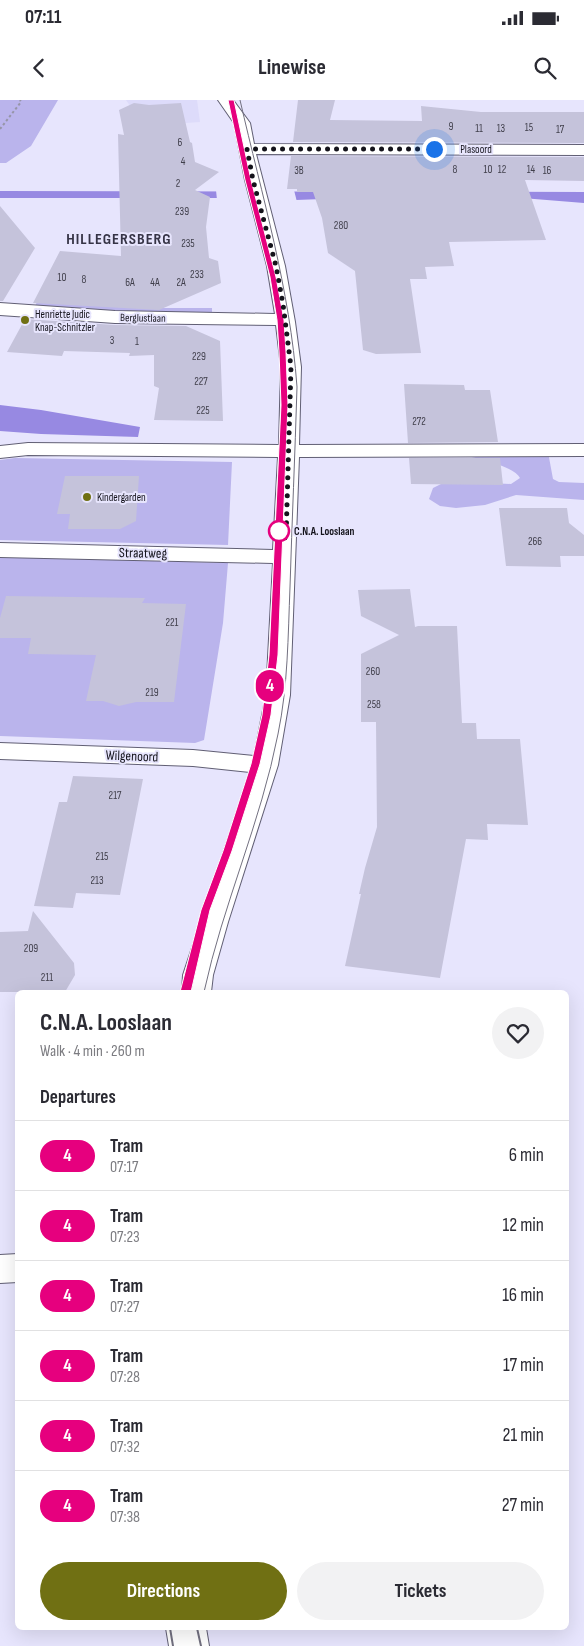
<!DOCTYPE html>
<html lang="en">
<head>
<meta charset="utf-8">
<style>
  body { margin:0; font-family:"Sofia Sans Condensed",sans-serif; background:#f2f2f3; color:#2b2b33; height:100vh; display:flex; flex-direction:column; font-size:19px; white-space:nowrap }
  * { box-sizing:border-box; margin:0 }
  p { font-size:16px; color:#7c7c81 }
  .icon { flex:none; width:28px; height:28px; fill:none; stroke:currentColor; stroke-width:2; stroke-linecap:round; stroke-linejoin:round }
  .map { position:relative; flex:1; overflow:hidden }
  .details { position:absolute; left:15px; top:890px; width:554px; height:640px; display:flex; flex-direction:column; background:#fff; border-radius:8px; box-shadow:0 5px 20px #0002 }
  .details>* { flex:none }
  .badge { padding:0 10px; border-radius:16px; font-size:18px; line-height:32px }
  .you { position:absolute; width:25px; height:25px; margin:-12px; border:4px solid #fff; border-radius:50%; background:#1a73e8; box-shadow:0 0 0 8px #1a73e833 }
  .map>.badge { position:absolute; translate:-50% -50%; box-shadow:0 0 0 2px #fff }
  h2 { padding:0 25px; font-size:19px; line-height:45px }
  .round { display:grid; place-items:center; flex:none; width:52px; height:52px; border-radius:26px; background:#f2f2f3 }
  .head { display:flex; align-items:center; justify-content:space-between; height:85px; padding:0 25px }
  h1 { font-size:24px; font-weight:700; line-height:38px }
  .cta { display:flex; gap:10px; margin-top:auto; padding:10px 25px }
  .cta a { flex:1; height:58px; border-radius:30px; background:#707013; color:#fff; font-size:20px; font-weight:700; line-height:58px; text-align:center }
  .cta a+a { background:#f2f2f3; color:#2b2b33 }
  ul { padding:0; list-style:none }
  li { display:flex; align-items:center; gap:15px; height:70px; padding:0 25px; border-top:1px solid #e1e1e2 }
  li div { flex:1 }
  li b { display:block; font-size:19px }
  li em { font-style:normal }
  li .badge { min-width:55px; font-weight:700; text-align:center }
  .status { display:flex; justify-content:space-between; align-items:center; height:35px; padding:0 25px; background:#fff; direction:ltr }
  .status svg { height:14px; fill:currentColor }
  header { display:flex; justify-content:space-between; align-items:center; height:65px; padding:0 25px; background:#fff; font-size:22px; font-weight:700 }
  .map>svg:first-child { display:block }
  .built { fill:#dddbfa }
  .green { fill:#bab4ec }
  .water { fill:#9789e2 }
  .pier { fill:#e7e5fd }
  .building { fill:#c5c3db }
  .lines { fill:none; stroke-linecap:round; stroke-linejoin:round }
  .minor-casing { stroke:#615f74; stroke-width:2 }
  .path { stroke:#9695a7; stroke-width:2; stroke-dasharray:2.5 2.5; stroke-linecap:butt }
  .minor { fill:#fff; fill-rule:evenodd }
  .tram-far1 { stroke:#727080; stroke-width:1 }
  .tram { stroke:#727080; stroke-width:2 }
  .line { fill:#e6007e; stroke:#fff }
  .walk { stroke:#14131b; stroke-width:5; stroke-dasharray:0 9 }
  .poi-dot { fill:#707013; stroke:#e7e5fd; stroke-width:2 }
  .stop-dot { fill:#fff; stroke:#e6007e; stroke-width:2.5 }
  .labels { text-anchor:middle; dominant-baseline:central; stroke-width:4; stroke-linejoin:round; paint-order:stroke }
  .number-label { font-size:11px; fill:#403f4b }
  .far-street-label { font-size:11px; fill:#14131b; stroke:#e7e5fd }
  .far-poi-label { font-size:11px; fill:#14131b; stroke:#e7e5fd; text-anchor:start }
  .far-stop-label { font-size:11px; font-weight:bold; fill:#14131b; stroke:#e7e5fd; text-anchor:start }
  .street-label { font-size:14px; fill:#14131b; stroke:#e7e5fd }
  .far-district-label { font-size:16px; font-weight:bold; letter-spacing:1px; fill:#363446; stroke:#e7e5fd }
</style>
</head>
<body>
<div class="status"><b>07:11</b><svg viewBox="0 0 49 12"><path d="M0 12V9h3v3zM5 12V6h3v6zM10 12V3h3v9zM15 12V0h3v12zM26 1h20v11H26zM47 4h2v5h-2z"/></svg></div>
<header><svg class="icon" aria-label="back" viewBox="0 0 24 24"><path d="M15 5l-7 7 7 7"/></svg>Linewise<svg class="icon" aria-label="search" viewBox="0 0 24 24"><circle cx="10" cy="10" r="6"/><path d="M15 15l6 6"/></svg></header>
<div class="map">
<svg width="584" height="1546" viewBox="0 0 584 1546">
  <rect width="100%" height="100%" fill="#e7e5fd"/>
  <path class="built" d="M126 0H197L200 22 144 26Z"/>
  <path class="green" d="M0 0H58L31 46 6 63H0Z
    M37 202 156 208H212V214H154L34 208Z
    M442 350 548 352 553 379 559 382 584 383V400L516 395 485 405 456 408 440 406 429 399 433 388 447 381 511 384 520 378C513 363 458 355 442 350Z
    M15 358 232 362 228 445 0 440V360Z
    M0 457 228 463 223 523 204 640 195 643 0 636Z"/>
  <path class="water" d="M0 91 584 92V103L522 98 376 97 296 100 295 98H0Z
    M0 305 41 310 140 327 138 337 41 334 0 331Z"/>
  <path class="pier" d="M216 90H294L297 102 294 100H217Z"/>
  <path class="building" d="M298 0H335L330 20 422 21 421 6 481 12H584V43L293 42Z
    M134 3 149 5 181 3 190 42 192 43 195 62 219 72 195 90 210 97 206 127 209 158 218 161 221 183 159 210 33 203 60 151 121 156 118 34 124 35 119 10Z
    M291 56 584 57V81L525 80 546 140 449 142 454 166 425 167 427 179H410L421 253 376 254 363 250 355 171 328 153 322 118 313 92H297V89H287Z
    M0 106 35 148 3 201H0Z
    M25 219 115 225 186 226 220 241 223 321 154 320 159 288 154 286V255L129 256 130 253 64 251 62 256 7 252Z
    M404 284 464 285 465 290H490L498 342 408 343Z
    M409 358H500L503 385 411 384Z
    M65 376H139L136 421 120 429H68L70 414H57Z
    M499 408H567L569 423 584 435V456H560L561 467 506 466Z
    M410 489 415 527 418 526H457L462 623H476L477 639H520L528 725 487 724 488 740 466 739 440 878 345 866 361 794H359L365 768 377 727 376 622H361V554L399 535 361 516 358 490Z
    M6 496 145 498 142 503 186 504 174 602H136L119 606 103 601H86L96 555 28 554 31 538H0V518Z
    M73 676 143 679 120 795 76 793 73 808 34 806 59 702H67Z
    M33 811 74 863 75 875 65 892H0V832L28 831Z"/>
  <g class="lines">
    <g class="minor-casing">
      <path id="minor" d="M218 0H233L250 23 254 44 584 45V55L256 54 285 166 295 222 301 267 299 345 584 344V356L299 357 290 595 278 665 228 822 213 875 211 892H182L183 875 250 672 193 666 0 659V643L193 650 254 656 266 595 273 463 0 457V443L273 450 278 357 28 355 0 358V346L28 343 279 345 281 267 276 225 115 223 0 215V203L115 211 275 214 267 166 245 80 234 23Z
        M18 1154V1182L0 1183V1155Z
        M166 1528H206L209 1546H169Z"/>
    </g>
    <path class="path" d="M0 29 21 2 20 0"/>
    <use href="#minor" class="minor"/>
    <path class="tram-far1" d="M185 892C206 798 248 710 266 616 276 563 275 509 277 456 281 377 291 298 280 219 270 145 246 73 231 0
      M204 892C223 804 261 722 278 634 288 586 288 536 290 487 292 421 295 354 297 287 290 189 262 96 240 0"/>
    <path class="tram" d="M170 1528 173 1546
      M197 1528 201 1546"/>
  </g>
  <path class="line" d="M228 0H234L251 80 276 177 284 220 286 252 288 305 278 555 271 615 260 664 232 751 210 810 191 892 185 896 180 892 201 810 223 751 251 664 262 615 269 555 281 305 279 252 277 220 270 177 245 80Z"/>
  <g class="lines">
    <path class="walk" d="M279 431 286 439 291 267 283 204 276 166 253 80 247 49H434"/>
  </g>
  <g class="poi-dot">
    <circle cx="25" cy="220" r="5"/>
    <circle cx="87" cy="397" r="5"/>
  </g>
  <circle class="stop-dot" cx="279" cy="431" r="10"/>
  <g class="labels">
    <g class="number-label">
      <text x="451" y="26">9</text>
      <text x="529" y="27">15</text>
      <text x="479" y="28">11</text>
      <text x="501" y="28">13</text>
      <text x="560" y="29">17</text>
      <text x="180" y="42">6</text>
      <text x="183" y="61">4</text>
      <text x="455" y="69">8</text>
      <text x="488" y="69">10</text>
      <text x="502" y="69">12</text>
      <text x="531" y="69">14</text>
      <text x="299" y="70">3B</text>
      <text x="547" y="70">16</text>
      <text x="178" y="83">2</text>
      <text x="182" y="111">239</text>
      <text x="341" y="125">280</text>
      <text x="188" y="143">235</text>
      <text x="197" y="174">233</text>
      <text x="62" y="177">10</text>
      <text x="84" y="179">8</text>
      <text x="130" y="182">6A</text>
      <text x="155" y="182">4A</text>
      <text x="181" y="182">2A</text>
      <text x="112" y="240">3</text>
      <text x="137" y="241">1</text>
      <text x="199" y="256">229</text>
      <text x="201" y="281">227</text>
      <text x="203" y="310">225</text>
      <text x="419" y="321">272</text>
      <text x="535" y="441">266</text>
      <text x="172" y="522">221</text>
      <text x="373" y="571">260</text>
      <text x="152" y="592">219</text>
      <text x="374" y="604">258</text>
      <text x="115" y="695">217</text>
      <text x="102" y="756">215</text>
      <text x="97" y="780">213</text>
      <text x="31" y="848">209</text>
      <text x="47" y="877">211</text>
    </g>
    <g class="far-street-label">
      <text x="476" y="49">Plasoord</text>
      <text transform="translate(143 218) rotate(1)">Berglustlaan</text>
    </g>
    <g class="far-poi-label">
      <text x="35" y="214">Henriette Judic<tspan x="35" dy="13">Knap-Schnitzler</tspan></text>
      <text x="97" y="397">Kindergarden</text>
    </g>
    <g class="far-stop-label">
      <text x="294" y="431">C.N.A. Looslaan</text>
    </g>
    <g class="street-label">
      <text transform="translate(143 453) rotate(1)">Straatweg</text>
      <text transform="translate(132 656) rotate(2)">Wilgenoord</text>
    </g>
    <g class="far-district-label">
      <text x="119" y="139">HILLEGERSBERG</text>
    </g>
  </g>
</svg>
<div class="you" style="left:434px;top:49px"></div>
<b class="badge" style="left:270px;top:586px;background:#e6007e;color:#fff">4</b>
<section class="details">
<div class="head"><div><h1>C.N.A. Looslaan</h1><p>Walk · 4 min · 260 m</p></div><a class="round"><svg class="icon" aria-label="heart" viewBox="0 0 24 24"><path d="M12 20l-8-8c-3-5 5-10 8-4 3-6 11-1 8 4z"/></svg></a></div>
<h2>Departures</h2>
<ul>
<li><span class="badge" style="background:#e6007e;color:#fff">4</span><div><b>Tram</b><p>07:17</p></div><em>6 min</em></li>
<li><span class="badge" style="background:#e6007e;color:#fff">4</span><div><b>Tram</b><p>07:23</p></div><em>12 min</em></li>
<li><span class="badge" style="background:#e6007e;color:#fff">4</span><div><b>Tram</b><p>07:27</p></div><em>16 min</em></li>
<li><span class="badge" style="background:#e6007e;color:#fff">4</span><div><b>Tram</b><p>07:28</p></div><em>17 min</em></li>
<li><span class="badge" style="background:#e6007e;color:#fff">4</span><div><b>Tram</b><p>07:32</p></div><em>21 min</em></li>
<li><span class="badge" style="background:#e6007e;color:#fff">4</span><div><b>Tram</b><p>07:38</p></div><em>27 min</em></li>
</ul>
<div class="cta"><a>Directions</a><a>Tickets</a></div>
</section>
</div>
</body>
</html>
